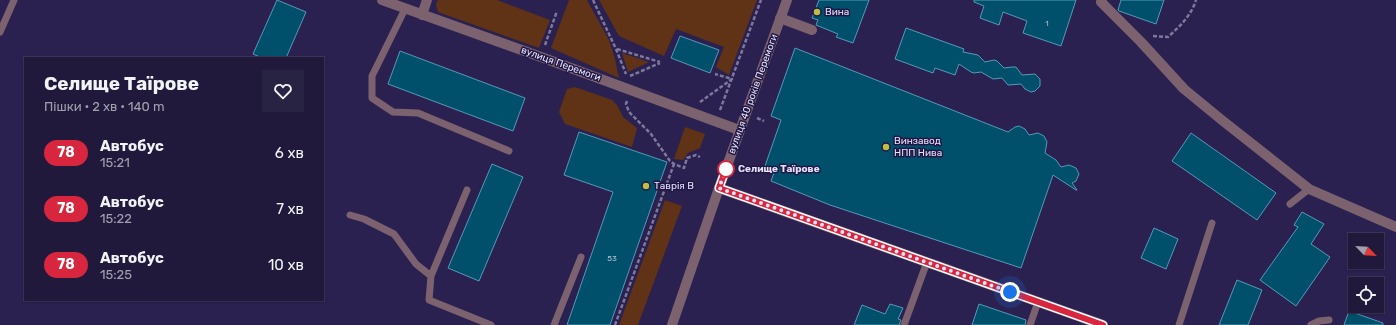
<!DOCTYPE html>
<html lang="uk">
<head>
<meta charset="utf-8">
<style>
  body { margin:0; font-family:Rubik,sans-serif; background:#282243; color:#f1f3f6; height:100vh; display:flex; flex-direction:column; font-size:15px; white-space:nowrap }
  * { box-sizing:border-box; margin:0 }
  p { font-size:13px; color:#a2a0af }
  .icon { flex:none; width:22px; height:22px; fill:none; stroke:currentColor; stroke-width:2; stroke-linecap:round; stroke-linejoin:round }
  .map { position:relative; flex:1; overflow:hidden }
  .side { position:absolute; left:24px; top:57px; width:300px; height:244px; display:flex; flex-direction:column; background:#20193c; border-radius:0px; box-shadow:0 1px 3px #0004,0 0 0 1px #3d3856 }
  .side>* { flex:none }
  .badge { padding:0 8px; border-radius:13px; font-size:14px; line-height:26px }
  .needle { width:26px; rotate:115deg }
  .tools { position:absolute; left:1348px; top:233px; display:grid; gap:8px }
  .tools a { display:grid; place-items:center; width:36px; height:36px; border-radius:0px; background:#20193c; box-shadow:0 1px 3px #0004,0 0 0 1px #3d3856; font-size:20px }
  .you { position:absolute; width:20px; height:20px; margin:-10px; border:3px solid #fff; border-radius:50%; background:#1a73e8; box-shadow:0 0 0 6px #1a73e833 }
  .map>.badge { position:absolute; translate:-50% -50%; box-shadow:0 0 0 2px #fff }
  .round { display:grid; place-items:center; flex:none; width:42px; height:42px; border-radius:0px; background:#282243 }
  .headline { display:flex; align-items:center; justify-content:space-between; height:68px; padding:0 20px }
  h1 { font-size:19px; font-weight:700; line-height:30px }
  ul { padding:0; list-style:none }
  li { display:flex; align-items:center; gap:12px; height:56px; padding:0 20px }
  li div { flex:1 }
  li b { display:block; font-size:15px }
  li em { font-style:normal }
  li .badge { min-width:44px; font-weight:700; text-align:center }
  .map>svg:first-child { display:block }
  .green { fill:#603216 }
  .building { fill:#00506b; stroke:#5699b8 }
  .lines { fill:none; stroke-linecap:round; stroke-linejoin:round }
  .path { stroke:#7d789c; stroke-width:2.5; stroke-dasharray:4 2; stroke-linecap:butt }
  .service { stroke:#7c626e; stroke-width:7 }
  .minor { stroke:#7c626e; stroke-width:10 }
  .tertiary { stroke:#7c626e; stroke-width:10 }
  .line-casing { stroke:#fff; stroke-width:9 }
  .line { stroke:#d7263d; stroke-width:6 }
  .walk { stroke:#e4e3fb; stroke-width:4; stroke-dasharray:0 7.2 }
  .poi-dot { fill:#bebf42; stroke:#211644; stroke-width:1.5 }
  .stop-dot { fill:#fff; stroke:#d7263d; stroke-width:2 }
  .labels { text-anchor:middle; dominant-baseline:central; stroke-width:3; stroke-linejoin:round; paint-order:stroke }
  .number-label { font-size:8px; fill:#abbed7 }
  .poi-label { font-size:10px; fill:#e4e3fb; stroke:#211644; text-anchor:start }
  .street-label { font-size:10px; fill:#e4e3fb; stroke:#211644 }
  .stop-label { font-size:10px; font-weight:bold; fill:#e4e3fb; stroke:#211644; text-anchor:start }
</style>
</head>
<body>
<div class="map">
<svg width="1396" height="325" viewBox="0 0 1396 325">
  <rect width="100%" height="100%" fill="#2a2150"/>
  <path class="green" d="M438 0H497L550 20 539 48 438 12 436 4Z
    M569 0H587L609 40 615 59 619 78 551 48Z
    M599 0H757L729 75 716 67 724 47 676 29 664 56 619 36Z
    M622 53 649 62 628 72Z
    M575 87 612 100 617 105 623 117 637 128 632 147 565 124 559 112 567 89Z
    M685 127 705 134 700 148 688 153 683 160 674 159Z
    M665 200 682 206 638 325H619Z"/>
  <path class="building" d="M277 0 306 12 286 58H262L253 54Z
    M819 0H869L853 43 836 37 838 34 816 25 818 20 812 18Z
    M974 0H1076L1061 46 1023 33 1027 21 1003 12 999 25 980 18 984 6 974 2Z
    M1121 0H1164L1156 24 1119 11 1118 10Z
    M906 28 964 49 963 52 978 55 985 62 994 60 997 61 1004 68 1012 67H1016L1022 75 1035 74 1040 79V86L1035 91 1031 92 1025 89 1021 84 1008 85 1002 78 993 79 981 72 974 73 971 72 959 64 955 75 935 68 933 73 895 59Z
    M680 36 719 50 710 73 671 58Z
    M795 48 1008 132 1015 127 1019 126 1025 129 1029 135 1038 133 1044 136 1047 142 1045 153 1056 160 1061 167 1069 165 1076 168 1079 174 1076 181 1072 183 1077 190H1076L1053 175 1021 268 830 205 771 181 775 170 765 166 781 120 771 116Z
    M400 51 525 98 513 131 388 84Z
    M579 132 667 162 610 325H567L613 192 564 175Z
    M1191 133 1276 193 1257 220 1172 161Z
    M492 164 523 177 479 281 448 268Z
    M1302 212 1324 224 1311 244 1330 257 1296 306 1260 280 1298 227 1294 225Z
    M1154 228 1178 239 1166 269 1141 258Z
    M1237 280 1262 290 1248 325H1219Z
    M890 304 903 308 898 319 901 320 899 325H854L862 305 885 314Z
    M979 304 1026 320 1025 325H972Z
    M1349 311 1383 323V325H1344Z"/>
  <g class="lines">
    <path class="path" d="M593 0 616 49 626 74
      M1153 36 1168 37C1180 26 1191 16 1196 0
      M545 45 557 11
      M617 49 660 62
      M630 76 660 63
      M627 101 626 104 629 112 651 134 670 161 674 164 684 168 687 158 696 155 700 157
      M700 102 732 79 715 74
      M720 110 761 0
      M757 118 764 121
      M615 325 674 164"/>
    <path class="service" d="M405 9 372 76V98L393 112 418 113 509 151
      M0 32 14 0
      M467 190 431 276 429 300 491 325
      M1290 204 1309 189
      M350 215 364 219 394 234 416 264 431 276
      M554 325 581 257
      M904 325 927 262
      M1030 325 1038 302
      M1179 325 1212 223
      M1311 325 1319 321 1329 320"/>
    <path class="minor" d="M382 0 541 57 739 130
      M1102 0 1101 2 1141 42 1184 89 1223 121 1309 189 1396 227
      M422 15 427 0
      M780 18 812 30
      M719 188 787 0"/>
    <path class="tertiary" d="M672 325 719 188 1103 325"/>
  </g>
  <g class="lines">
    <g class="line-casing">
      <path id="line" d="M726 169 719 188 1103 325"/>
    </g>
    <use href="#line" class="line"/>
    <path class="walk" d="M726 169 719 188 1010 292"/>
  </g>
  <g class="poi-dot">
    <circle cx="817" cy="12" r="4"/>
    <circle cx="886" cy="147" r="4"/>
    <circle cx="646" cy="186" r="4"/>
  </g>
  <circle class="stop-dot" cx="726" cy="169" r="8"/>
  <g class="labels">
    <g class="number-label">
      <text x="1047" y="23">1</text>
      <text x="612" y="258">53</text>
    </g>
    <g class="poi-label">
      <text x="825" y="12">Вина</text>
      <text x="894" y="141">Винзавод<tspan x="894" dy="12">НПП Нива</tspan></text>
      <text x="654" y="186">Таврія В</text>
    </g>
    <g class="street-label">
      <text transform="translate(561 64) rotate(20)">вулиця Перемоги</text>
      <text transform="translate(753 94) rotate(-70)">вулиця 40 років Перемоги</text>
    </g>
    <g class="stop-label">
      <text x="738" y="169">Селище Таїрове</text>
    </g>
  </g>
</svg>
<div class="tools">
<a><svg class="needle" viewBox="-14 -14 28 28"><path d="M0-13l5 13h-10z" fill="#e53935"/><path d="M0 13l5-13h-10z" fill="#a2a0af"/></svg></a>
<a><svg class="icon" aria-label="locate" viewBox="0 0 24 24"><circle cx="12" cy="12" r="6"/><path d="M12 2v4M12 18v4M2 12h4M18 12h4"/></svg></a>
</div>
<div class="you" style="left:1010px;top:292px"></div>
<section class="side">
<div class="headline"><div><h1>Селище Таїрове</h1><p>Пішки · 2 хв · 140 m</p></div><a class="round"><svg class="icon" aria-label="heart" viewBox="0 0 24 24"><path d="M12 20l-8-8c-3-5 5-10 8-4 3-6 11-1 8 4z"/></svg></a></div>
<ul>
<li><span class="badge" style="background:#d7263d;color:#fff">78</span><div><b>Автобус</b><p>15:21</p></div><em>6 хв</em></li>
<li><span class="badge" style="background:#d7263d;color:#fff">78</span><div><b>Автобус</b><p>15:22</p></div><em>7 хв</em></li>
<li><span class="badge" style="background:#d7263d;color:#fff">78</span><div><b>Автобус</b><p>15:25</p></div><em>10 хв</em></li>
</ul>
</section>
</div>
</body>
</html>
